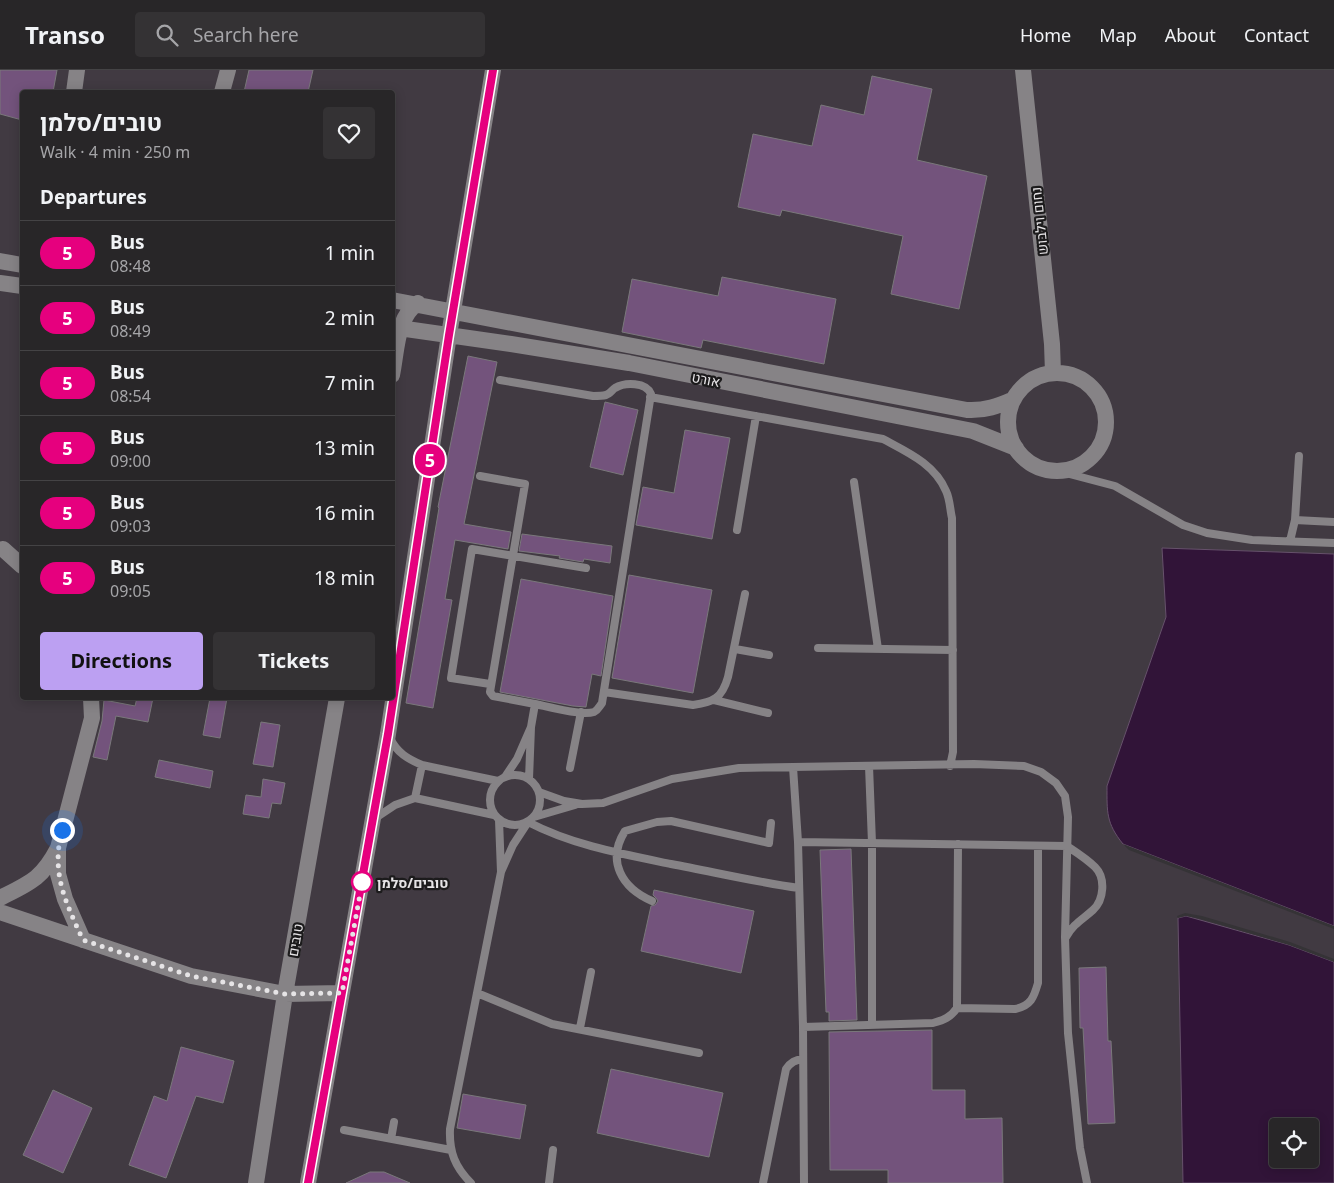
<!DOCTYPE html>
<html lang="en">
<head>
<meta charset="utf-8">
<style>
  body { margin:0; font-family:"Noto Sans",Heebo,sans-serif; background:#343234; color:#f1f3f6; height:100vh; display:flex; flex-direction:column; font-size:19px; white-space:nowrap }
  * { box-sizing:border-box; margin:0 }
  p { font-size:16px; color:#a5a5a8 }
  .icon { flex:none; width:28px; height:28px; fill:none; stroke:currentColor; stroke-width:2; stroke-linecap:round; stroke-linejoin:round }
  .map { position:relative; flex:1; overflow:hidden }
  .details { position:absolute; left:20px; top:20px; width:375px; height:610px; display:flex; flex-direction:column; background:#282628; border-radius:5px; box-shadow:0 2px 12px #0003,0 0 0 1px #444345 }
  .details>* { flex:none }
  .badge { padding:0 10px; border-radius:16px; font-size:18px; line-height:32px }
  .fabs { position:absolute; left:1269px; top:1048px; display:grid; gap:10px }
  .fabs a { display:grid; place-items:center; width:50px; height:50px; border-radius:5px; background:#282628; box-shadow:0 2px 12px #0003,0 0 0 1px #444345; font-size:25px }
  .you { position:absolute; width:25px; height:25px; margin:-12px; border:4px solid #fff; border-radius:50%; background:#1a73e8; box-shadow:0 0 0 8px #1a73e833 }
  .map>.badge { position:absolute; translate:-50% -50%; box-shadow:0 0 0 2px #fff }
  h2 { padding:0 20px; font-size:19px; line-height:45px }
  .round { display:grid; place-items:center; flex:none; width:52px; height:52px; border-radius:5px; background:#343234 }
  .headline { display:flex; align-items:center; justify-content:space-between; height:85px; padding:0 20px }
  h1 { font-size:24px; font-weight:700; line-height:38px }
  .primary-button { display:flex; gap:10px; margin-top:auto; padding:10px 20px }
  .primary-button a { flex:1; height:58px; border-radius:5px; background:#bca0f2; color:#111; font-size:20px; font-weight:700; line-height:58px; text-align:center }
  .primary-button a+a { background:#343234; color:#f1f3f6 }
  ul { padding:0; list-style:none }
  li { display:flex; align-items:center; gap:15px; height:65px; padding:0 20px; border-top:1px solid #444345 }
  li div { flex:1 }
  li b { display:block; font-size:19px }
  li em { font-style:normal }
  li .badge { min-width:55px; font-weight:700; text-align:center }
  header { display:flex; align-items:center; gap:30px; box-sizing:border-box; height:70px; padding:0 25px; background:#282628; border-bottom:1px solid #444345 }
  header strong { font-size:24px }
  nav { display:flex; gap:28px; margin-inline-start:auto; font-size:18px }
  .search { width:350px; height:45px; background:#343234; display:flex; align-items:center; gap:12px; box-sizing:border-box; padding:0 18px; border-radius:5px; color:#a5a5a8; font-size:19px }
  .map>svg:first-child { display:block }
  .built { fill:#413a42; fill-rule:evenodd }
  .water { fill:#311438; stroke:#67526c; fill-rule:evenodd }
  .pier { fill:#353336 }
  .building { fill:#73537c; stroke:#7a787b }
  .lines { fill:none; stroke-linecap:round; stroke-linejoin:round }
  .lane { stroke:#868386; stroke-width:8 }
  .street { stroke:#868386; stroke-width:16 }
  .line-casing { stroke:#fff; stroke-width:11 }
  .line { stroke:#e6007e; stroke-width:8 }
  .walk { stroke:#e6e4e6; stroke-width:5; stroke-dasharray:0 9 }
  .stop-dot { fill:#fff; stroke:#e6007e; stroke-width:2.5 }
  .labels { text-anchor:middle; dominant-baseline:central; stroke-width:4.5; stroke-linejoin:round; paint-order:stroke }
  .street-label { font-size:14px; fill:#e6e4e6; stroke:#1c1b1c }
  .stop-label { font-size:14px; font-weight:bold; fill:#e6e4e6; stroke:#1c1b1c; text-anchor:start }
</style>
</head>
<body>
<header>
<strong>Transo</strong>
<div class="search"><svg class="icon" aria-label="search" viewBox="0 0 24 24"><circle cx="10" cy="10" r="6"/><path d="M15 15l6 6"/></svg>Search here</div>
<nav><a>Home</a><a>Map</a><a>About</a><a>Contact</a></nav>
</header>
<div class="map">
<svg width="1334" height="1113" viewBox="0 0 1334 1113">
  <rect width="100%" height="100%" fill="#353336"/>
  <path class="built" d="M0 0H1334V484L1162 478 1166 547 1107 716 1123 774 1334 856V892L1289 875 1201 849 1186 846 1178 848 1183 1113H0ZM22 22H392V628H22Z"/>
  <path class="water" d="M1162 478 1334 484V856L1123 774C1106 753 1107 742 1107 716L1166 547Z
    M1186 846 1289 875 1334 892V1113H1183L1178 848ZM1278 1056H1310V1089H1278Z"/>
  <path class="pier" d="M1123 774 1334 856V859L1129 780Z
    M1185 843 1202 846 1290 872 1334 889V892L1289 875 1201 849 1186 846 1178 848 1177 846Z"/>
  <path class="building" d="M0 0H57L53 22H22V50L0 44Z
    M249 0H313L308 22H244Z
    M872 6 932 19 917 90 987 106 959 239 891 224 903 166 782 140 780 146 738 137 753 64 812 76 821 35 864 45Z
    M722 207 836 229 824 294 703 270 701 278 622 262 632 209 718 226Z
    M468 286 497 292 464 454 511 462 508 479 455 470 445 529 452 530 433 638 406 633 439 438 438 437Z
    M605 332 638 340 623 405 590 397Z
    M685 360 730 368 712 469 636 455 643 417 674 423Z
    M522 464 612 476 610 493 584 489 583 492 559 488 560 486 519 481Z
    M629 505 712 520 693 623 612 608Z
    M521 509 613 526 601 606 592 604 586 637 573 636 500 622Z
    M137 628H153L148 652 116 646 107 690 93 687 102 651 104 630 135 636Z
    M210 628H227L220 668 203 665Z
    M261 652 280 655 273 697 253 694Z
    M159 690 213 701 210 718 155 707Z
    M263 709 285 713 281 734 272 733 269 748 243 744 246 725 261 727Z
    M851 779 857 950 829 951V942H826L820 780Z
    M654 820 754 841 741 903 641 881 651 836 655 835 658 831 656 828 653 825Z
    M1106 897 1108 971H1111L1115 1053 1088 1054 1083 958H1080L1079 898Z
    M932 960V1020H965V1049L1002 1048 1003 1113H888V1100H830L829 962Z
    M181 977 234 991 223 1033 196 1026 166 1108 129 1095 154 1026 167 1031Z
    M611 999 723 1023 709 1087 597 1063Z
    M53 1020 92 1038 63 1103 23 1085Z
    M463 1024 526 1035 520 1069 457 1058Z
    M370 1102H384L410 1113H346Z"/>
  <g class="lines">
    <path class="lane" d="M500 310 593 326C597 326 602 326 606 325 610 324 612 320 615 318 625 312 646 312 651 324L602 633C599 637 598 640 594 642 581 646 549 637 535 634L531 657
      M650 327 883 369C907 382 935 394 946 421 950 429 950 440 952 448L953 682 950 696
      M1058 401 1115 416 1183 455 1207 463 1252 470 1334 473
      M480 406 525 414 490 622 493 626 535 634
      M854 412 878 579
      M1295 450 1334 452
      M737 460 756 346
      M1290 471 1295 450 1299 386
      M818 578 953 580
      M735 579 769 585
      M490 614 451 608 472 479 586 498
      M604 622 693 635C714 632 722 628 728 607L745 524
      M714 630 768 643
      M390 668C397 683 408 689 422 695L498 711
      M869 696 872 773V954
      M793 697 798 772 803 957 804 1113
      M570 698 581 642
      M490 730a25 25 0 1 1 50 0a25 25 0 1 1-50 0Z
      M505 707 517 689 531 657 529 709
      M539 722 564 731 582 734 603 733 672 709 739 698 974 694 1024 696 1041 702 1056 713 1065 726 1068 747 1065 867 1068 963 1080 1078 1087 1113
      M415 728 422 695
      M534 747 575 735
      M374 749 395 735 415 728 494 745
      M499 750 501 802 513 775 528 752C572 775 622 784 671 794 714 802 756 812 799 818
      M798 772 1067 776C1076 782 1087 789 1095 797 1106 808 1104 830 1093 840 1082 850 1074 853 1066 867
      M652 831C622 818 606 791 625 761L657 752 671 751 769 773 771 753
      M477 923 552 954 699 983
      M957 938 1015 939C1031 936 1034 927 1038 913V776
      M803 957 933 953C944 950 951 947 957 938L958 774
      M580 958 591 902
      M344 1060 451 1080
      M391 1069 394 1052
      M471 1113C455 1097 449 1082 450 1059L501 802
      M549 1113 553 1080
      M763 1113 786 999C791 992 795 990 803 989"/>
    <path class="street" d="M1023 0 1052 274 1053 303
      M74 22 77 0
      M222 22 228 0
      M0 191 22 195
      M0 213 22 216
      M392 230 967 340C985 341 998 336 1014 329
      M392 257 511 274 629 293 973 361 1016 378
      M1008 352a49 49 0 1 1 98 0a49 49 0 1 1-98 0Z
      M392 305C397 282 396 247 418 233
      M3 479 22 496
      M58 779V804L65 829 83 870
      M0 828C30 813 42 809 58 778L92 648 91 628
      M0 842 191 906 285 924 342 923
      M256 1113 285 924 337 628
      M308 1113 388 664 449 265 493 0"/>
  </g>
  <g class="lines">
    <g class="line-casing">
      <path id="line" d="M308 1113 388 664 449 265 493 0"/>
    </g>
    <use href="#line" class="line"/>
    <path class="walk" d="M62 760C51 803 65 831 83 870L191 906 285 924 342 923 363 808 362 812"/>
  </g>
  <circle class="stop-dot" cx="362" cy="812" r="10"/>
  <g class="labels">
    <g class="street-label">
      <text transform="translate(1039 151) rotate(-96)">נחום וילבוש</text>
      <text transform="translate(706 309) rotate(11)">אורט</text>
      <text transform="translate(295 870) rotate(-80)">טובים</text>
    </g>
    <g class="stop-label">
      <text x="377" y="812">טובים/סלמן</text>
    </g>
  </g>
</svg>
<div class="fabs">
<a><svg class="icon" aria-label="locate" viewBox="0 0 24 24"><circle cx="12" cy="12" r="6"/><path d="M12 2v4M12 18v4M2 12h4M18 12h4"/></svg></a>
</div>
<div class="you" style="left:62px;top:760px"></div>
<b class="badge" style="left:430px;top:390px;background:#e6007e;color:#fff">5</b>
<section class="details">
<div class="headline"><div><h1>טובים/סלמן</h1><p>Walk · 4 min · 250 m</p></div><a class="round"><svg class="icon" aria-label="heart" viewBox="0 0 24 24"><path d="M12 20l-8-8c-3-5 5-10 8-4 3-6 11-1 8 4z"/></svg></a></div>
<h2>Departures</h2>
<ul>
<li><span class="badge" style="background:#e6007e;color:#fff">5</span><div><b>Bus</b><p>08:48</p></div><em>1 min</em></li>
<li><span class="badge" style="background:#e6007e;color:#fff">5</span><div><b>Bus</b><p>08:49</p></div><em>2 min</em></li>
<li><span class="badge" style="background:#e6007e;color:#fff">5</span><div><b>Bus</b><p>08:54</p></div><em>7 min</em></li>
<li><span class="badge" style="background:#e6007e;color:#fff">5</span><div><b>Bus</b><p>09:00</p></div><em>13 min</em></li>
<li><span class="badge" style="background:#e6007e;color:#fff">5</span><div><b>Bus</b><p>09:03</p></div><em>16 min</em></li>
<li><span class="badge" style="background:#e6007e;color:#fff">5</span><div><b>Bus</b><p>09:05</p></div><em>18 min</em></li>
</ul>
<div class="primary-button"><a>Directions</a><a>Tickets</a></div>
</section>
</div>
</body>
</html>
